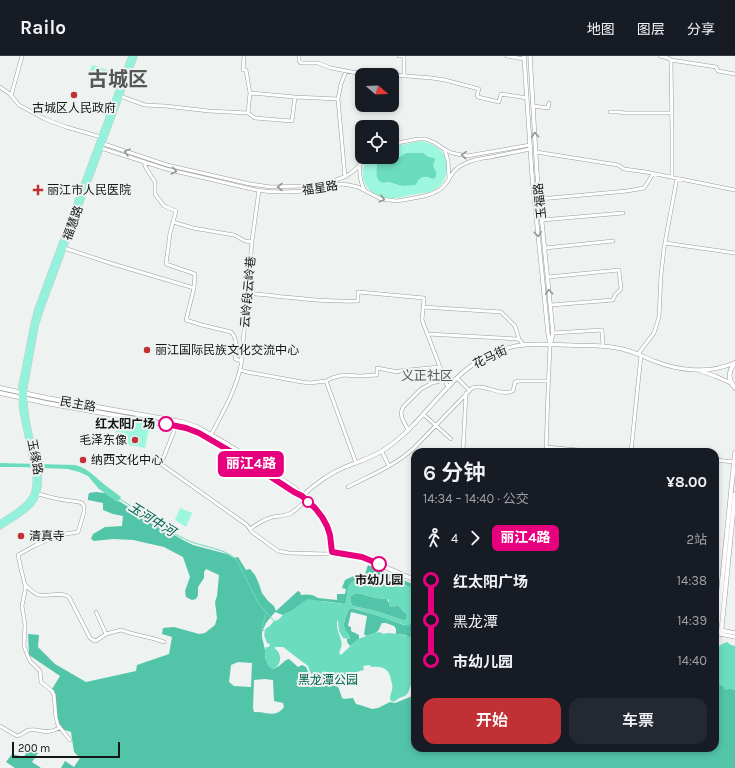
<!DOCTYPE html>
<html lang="zh">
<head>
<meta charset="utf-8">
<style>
  body { margin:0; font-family:Karla,"Noto Sans SC",sans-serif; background:#242831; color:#f1f3f6; height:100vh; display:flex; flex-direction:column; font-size:15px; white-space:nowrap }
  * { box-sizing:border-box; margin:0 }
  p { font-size:13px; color:#9ea1a6 }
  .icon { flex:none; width:22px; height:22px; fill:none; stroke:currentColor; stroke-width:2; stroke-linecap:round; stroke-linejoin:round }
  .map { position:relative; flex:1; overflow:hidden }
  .drawer { position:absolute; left:411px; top:392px; width:308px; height:304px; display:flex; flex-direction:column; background:#171b24; border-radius:12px; box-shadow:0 2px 6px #0003 }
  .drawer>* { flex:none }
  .badge { padding:0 8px; border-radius:6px; font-size:14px; line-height:26px }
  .needle { width:26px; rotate:109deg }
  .controls { position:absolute; left:355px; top:12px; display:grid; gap:8px }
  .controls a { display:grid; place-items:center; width:44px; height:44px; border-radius:8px; background:#171b24; box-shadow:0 2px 6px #0003; font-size:20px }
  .scale { position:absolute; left:12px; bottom:10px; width:108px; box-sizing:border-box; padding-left:4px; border:2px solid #141515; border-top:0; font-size:11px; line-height:14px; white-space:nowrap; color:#141515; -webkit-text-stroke:3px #eef2f1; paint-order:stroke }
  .map>.badge { position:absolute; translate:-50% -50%; box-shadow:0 0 0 2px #fff }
  .legs { display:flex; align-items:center; gap:6px; height:44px; padding:0 12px; font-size:13px }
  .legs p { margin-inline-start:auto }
  .overview { display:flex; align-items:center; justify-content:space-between; height:68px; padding:0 12px }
  h1 { font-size:22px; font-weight:600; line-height:30px }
  .button { display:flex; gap:8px; margin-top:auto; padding:8px 12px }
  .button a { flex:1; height:46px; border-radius:12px; background:#c03035; color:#fff; font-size:16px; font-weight:600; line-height:46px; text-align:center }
  .button a+a { background:#242831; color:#f1f3f6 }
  ul { padding:0 12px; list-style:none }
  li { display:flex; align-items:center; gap:14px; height:40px; font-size:15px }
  li i { display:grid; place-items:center; width:6px; height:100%; margin:0 5px; background:currentColor }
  li i::after { content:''; width:10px; height:10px; margin:-5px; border:3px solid; border-radius:50%; background:#171b24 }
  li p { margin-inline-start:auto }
  li:first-child i { background:linear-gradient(#0000 50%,currentColor 0) }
  li:last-child i { background:linear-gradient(currentColor 50%,#0000 0) }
  header { display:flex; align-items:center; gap:24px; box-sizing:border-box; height:56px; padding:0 20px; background:#171b24; border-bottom:1px solid #363941 }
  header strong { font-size:19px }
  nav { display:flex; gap:22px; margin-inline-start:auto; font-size:14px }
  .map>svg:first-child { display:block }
  .green { fill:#9cf7de }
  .forest { fill:#52c4a8; fill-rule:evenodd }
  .water { fill:#6cdcbf; fill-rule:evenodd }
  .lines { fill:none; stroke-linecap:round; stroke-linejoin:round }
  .stream { stroke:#6cdcbf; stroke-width:1 }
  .minor-casing { stroke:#9a9d9c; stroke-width:4 }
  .tertiary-casing { stroke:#9a9d9c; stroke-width:4.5 }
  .secondary-casing { stroke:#9a9d9c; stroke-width:5 }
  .primary-casing { stroke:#cbcccc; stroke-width:5.5 }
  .minor { stroke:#fff; stroke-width:3 }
  .tertiary { stroke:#fff; stroke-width:3.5 }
  .secondary { stroke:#fff; stroke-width:4 }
  .primary { stroke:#94f1dc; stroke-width:4.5 }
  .oneway { stroke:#959696 }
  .line-1-casing { stroke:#fff; stroke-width:9 }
  .line-1 { stroke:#e6007e; stroke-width:6 }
  .poi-dot { fill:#c03035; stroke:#eef2f1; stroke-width:1.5 }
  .stop-1-dot { fill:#fff; stroke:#e6007e; stroke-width:2 }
  .labels { text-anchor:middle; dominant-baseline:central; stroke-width:4; stroke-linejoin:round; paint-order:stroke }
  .poi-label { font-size:12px; fill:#141515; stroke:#eef2f1; text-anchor:start }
  .street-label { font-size:12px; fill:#141515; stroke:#eef2f1 }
  .stop-label { font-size:12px; font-weight:bold; fill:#141515; stroke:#eef2f1; text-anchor:end }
  .park-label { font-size:12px; fill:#006350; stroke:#eef2f1 }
  .neighbourhood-label { font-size:13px; fill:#555857; stroke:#eef2f1 }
  .water-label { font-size:13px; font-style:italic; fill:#006250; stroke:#eef2f1 }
  .town-label { font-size:20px; font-weight:bold; fill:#555857; stroke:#eef2f1 }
</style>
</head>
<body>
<header>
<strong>Railo</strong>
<nav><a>地图</a><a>图层</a><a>分享</a></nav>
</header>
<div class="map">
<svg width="735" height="712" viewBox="0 0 735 712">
  <rect width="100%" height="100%" fill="#eef2f1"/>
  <path class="green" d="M93 9 108 14V15L105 22 100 25 93 23 89 16 92 10Z
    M420 85C429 86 442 92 445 101 450 114 445 131 430 136 424 137 417 138 411 139 405 140 397 143 390 142 367 140 355 122 368 101H392V91Z
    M118 362 150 368 145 392 114 386Z
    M180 452 192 457 186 471 175 464Z"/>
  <path class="forest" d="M96 436 105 437 118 446 119 445 155 468 183 484 193 489 227 498 234 502 238 501 246 514 250 513 255 519 259 528 262 537 268 545 274 550 276 555 298 535 300 536 301 539C307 538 313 538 318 542L337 544V538H345L346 533 342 532 345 524 356 519 365 518 368 509 415 529V533L381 520 357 524 352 526 348 532 346 547 344 548 323 545 298 550 293 554 283 559 275 556 266 567 262 576V581L265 594V602L273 613 279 610 286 604 289 603 298 611 302 609 306 611 310 620 313 622 318 623 336 629 339 633 342 642 344 643 353 642 356 648 360 649 372 653 378 652 390 646 395 647 415 639V692H715V625L717 626 723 630 735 634V712H61L65 705 74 711 80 702 74 696 71 676 62 673 58 667 55 636 52 633 60 620 29 599 28 578 39 579 38 591 55 608 86 626 136 615 137 609 169 598 172 581 162 578 163 572 174 571 199 578 205 577 215 569 217 562 215 546 217 540 219 519 206 513 204 516V522L198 531V539L196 543 192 544 186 541 185 535 190 521 183 501 164 491 133 484 113 483 94 485 91 483 93 478 105 471 122 470 123 460 113 458 103 454V447L88 444V441L89 437ZM238 606 252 607 251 631 234 630 229 626 231 609ZM265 623 273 624 274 645 283 647 284 651C275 663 267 655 254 656L253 652 254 624Z
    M357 537 376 542 387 543 391 551H394L398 549 403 555 406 557V563L405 564H402L376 555 353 550 351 547V540L354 538Z
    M352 552 382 561 404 569 410 568 412 561 415 563V584L405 579 396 578V573L394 570 386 567H382L378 575 375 577 366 580 364 578 367 560 351 556 348 570 351 571V575L359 579V583L350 590 347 586V583H350C349 578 348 578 345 574 342 568 346 559 349 553Z
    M29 691 38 697 32 706 41 712H15L6 706 12 698 24 701Z"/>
  <path class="water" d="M406 97H423L428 101 434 102 435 103 433 110 436 116V121L433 123 428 121H422L418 124 416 129C412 129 407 130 403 130 396 129 389 124 383 127 374 123 377 116 377 108 386 107 384 105 389 102L400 101Z
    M0 407 75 409C88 412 95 421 105 429 110 433 116 437 121 441L118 446 99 433 88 420 79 416 68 413 20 411H0Z
    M381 520 415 533V563L412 561 410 568 408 570 357 553 352 552 349 553C346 559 342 568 345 574 348 578 350 578 350 583L343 582 339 575 338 565H337C337 569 337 574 339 578 342 587 343 587 339 597L341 599 358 583 375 577 379 576 384 578 387 577C397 578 407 578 415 584V628L411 629C409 633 409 637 405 640 403 641 400 641 398 643 394 645 395 647 390 644 390 640 391 637 392 634 393 631 392 627 391 624 389 612 382 610 371 611L370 609 363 610 364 614C354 616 352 619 347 628 334 629 322 623 311 618L308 610 283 591H276L274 592C290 602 270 625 266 604 265 599 264 595 266 591H269L270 588 267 587 264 579 266 572 269 571 274 565 278 564 284 558 293 554 303 546 308 543 335 547 344 548 346 547C347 542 347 532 350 528 353 523 375 521 381 520ZM357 537 376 542 387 543 389 544V550C393 552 394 551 398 549L403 555 406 557V563L405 564H402L376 555 353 550 351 547V540L354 538Z
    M727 586 731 589 735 590V634L730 633 725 634 723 630 719 629 717 626 715 625V594L718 589 719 590 724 587Z"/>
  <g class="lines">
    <path class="stream" d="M120 443C142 457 163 473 187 484 202 491 224 492 236 503L259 548 274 565
      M265 575 262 574C262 570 265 561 266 556"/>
    <g class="minor-casing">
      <path id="minor" d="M244 0 243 14H246L250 37
        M299 0V5L301 7H318L331 12 357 17 407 20 432 22 445 24 479 33 477 39 478 41 499 46 501 38 527 42
        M399 0H404V19
        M507 0 524 3
        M660 0 668 2 671 4 677 5 716 11 718 15 735 18
        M671 4 672 76V121
        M0 31 10 38 19 49 45 63 66 71 101 81
        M11 40 22 0
        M120 40 145 49 165 50 209 55 248 57 255 62 292 65 295 41 338 43
        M533 50 548 52 549 47
        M610 56H619L624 57H672
        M248 57 250 37 295 41
        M101 87 167 109 250 128 271 131 301 130 333 125 344 121 351 117 358 111 366 101
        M392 88 418 83H426L435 87 444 93 452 97 467 100 530 89
        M101 92 166 113 256 134C285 139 313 135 341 128L349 129 358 131 381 143 397 145C411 142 434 141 444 130 452 121 451 114 464 108 472 104 482 102 491 101 504 98 517 96 530 93
        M445 94 448 105 449 122
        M536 96 618 109 624 113 646 116 735 134
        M144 106 146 112 155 126V138L164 150 176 155 170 177 166 208 195 218 194 232 186 264 202 269 231 276C238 283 236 294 235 303L242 305
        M360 109C359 119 360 126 365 135
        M345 121 338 43 341 28 346 15
        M540 143 627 135 644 132 653 118
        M542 164 623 157
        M173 166 193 172 234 179 245 185 252 186
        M665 187 735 197
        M64 192 113 208 194 232
        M545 192 613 185
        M548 221 619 214 621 233 615 239 613 244 551 249
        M248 237C284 241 321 246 358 245V236H359L424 242 422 264 448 332
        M423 251 501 256 515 270 519 283
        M553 277 602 274 603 290
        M428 278 518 283 521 285 523 289
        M638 298 654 277 659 261 661 219 664 192 677 122
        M240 314 247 316 302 326 310 327 326 325 332 322 343 319 360 320 377 319V312L398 316 399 315 439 311
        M457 322 469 334
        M326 325 356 407
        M423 358 451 383
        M176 370 161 408 247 469 252 476 278 495 289 497 327 498 332 496
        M408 374 402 362 401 357 403 351 421 333 432 327 444 324
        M211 379C223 356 236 334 241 309L252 185 259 134
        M546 391 600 396
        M463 395 466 337
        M382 396 389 410
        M546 396 548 335 550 289
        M631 396 641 299
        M715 404 734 406
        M348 431C371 419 396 409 414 392L472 332C485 327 500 341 513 335L515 326 519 325H548
        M38 438 58 443 79 446 82 447 84 450V456L78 476 59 479 36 489 18 499 21 513 25 529V535L22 550 25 569 24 590 27 598 30 605 40 615 41 626 52 635 54 639 56 662 58 669 70 684
        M250 473C257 468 264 463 273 461 278 460 284 460 289 458 296 455 301 449 306 444
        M25 529C30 533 34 538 39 539 49 541 61 535 69 541L90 582 93 584 96 585 106 578 121 574 130 577 155 583 164 586
        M96 556 106 578
        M0 670 17 680C22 679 25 675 29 674 41 672 45 680 59 672"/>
    </g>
    <g class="tertiary-casing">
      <path id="tertiary" d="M524 0 532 119 548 277 550 288
        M530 0 537 118 553 277 550 289
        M701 315 715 320 731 327
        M302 440C315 428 328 418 345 411 360 405 375 401 388 391 416 371 436 341 461 318 478 303 501 291 523 289 538 287 554 289 569 289 585 290 601 289 617 292 631 294 642 300 654 305 679 315 709 318 734 307
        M717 574 721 578 735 581
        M720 574 735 577"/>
    </g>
    <g class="secondary-casing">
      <path id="secondary" d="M735 307C728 315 728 324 735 332
        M0 332 47 342 182 366 197 371 225 387 264 411 296 433C308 448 325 458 330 478 331 484 331 490 332 496L362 501 415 524
        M0 337 46 347 186 372 199 377 223 391 261 415 294 436 302 440
        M715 574H717L735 397
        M721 578 735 438"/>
    </g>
    <g class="primary-casing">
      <path id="primary" d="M0 467C21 452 38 448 35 418L22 355 21 337V330L33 269 37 253 131 0
        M0 471C23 455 42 450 39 418 33 389 23 360 25 331L36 270 41 254 135 0"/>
    </g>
    <use href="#minor" class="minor"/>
    <use href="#tertiary" class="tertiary"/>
    <use href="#secondary" class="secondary"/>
    <use href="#primary" class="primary"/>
  </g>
  <defs><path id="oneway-chevron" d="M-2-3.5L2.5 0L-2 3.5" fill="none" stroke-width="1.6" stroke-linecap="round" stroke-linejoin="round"/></defs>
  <g class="oneway">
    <use href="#oneway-chevron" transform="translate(535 79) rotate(-94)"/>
    <use href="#oneway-chevron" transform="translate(127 96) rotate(-161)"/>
    <use href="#oneway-chevron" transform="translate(464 99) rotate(-175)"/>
    <use href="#oneway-chevron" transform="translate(174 115) rotate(14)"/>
    <use href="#oneway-chevron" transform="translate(280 131) rotate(-180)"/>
    <use href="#oneway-chevron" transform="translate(382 143) rotate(16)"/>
    <use href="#oneway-chevron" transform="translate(538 178) rotate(84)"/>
    <use href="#oneway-chevron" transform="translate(549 236) rotate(-95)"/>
  </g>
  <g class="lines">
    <g class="line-1-casing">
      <path id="line-1" d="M166 368 186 372 199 377 242 402 294 436 302 440 315 452 322 461 327 470 330 479 332 496 362 501 379 508"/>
    </g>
    <use href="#line-1" class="line-1"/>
  </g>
  <g class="poi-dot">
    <circle cx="74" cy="39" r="4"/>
    <path d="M36 128h4v4h4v4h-4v4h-4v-4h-4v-4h4z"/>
    <circle cx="147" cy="294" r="4"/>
    <circle cx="135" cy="384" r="4"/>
    <circle cx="83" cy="404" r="4"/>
    <circle cx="21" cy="480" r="4"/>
  </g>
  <g class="stop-1-dot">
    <circle cx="166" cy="368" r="7"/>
    <circle cx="308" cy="446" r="5"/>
    <circle cx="379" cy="508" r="7"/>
  </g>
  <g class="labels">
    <g class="poi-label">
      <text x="74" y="52" text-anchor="middle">古城区人民政府</text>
      <text x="47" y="134">丽江市人民医院</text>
      <text x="155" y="294">丽江国际民族文化交流中心</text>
      <text x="127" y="384" text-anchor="end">毛泽东像</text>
      <text x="91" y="404">纳西文化中心</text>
      <text x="29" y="480">清真寺</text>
    </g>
    <g class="street-label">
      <text transform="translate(320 132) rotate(-9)">福星路</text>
      <text transform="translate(540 145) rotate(-96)">玉福路</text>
      <text transform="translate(73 167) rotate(-70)">福慧路</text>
      <text transform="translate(248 236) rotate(-85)">云岭段云岭巷</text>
      <text transform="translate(490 301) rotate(-26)">花马街</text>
      <text transform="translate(78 348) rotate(10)">民主路</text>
      <text transform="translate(35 401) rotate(79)">玉缘路</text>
    </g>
    <g class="stop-label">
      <text x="155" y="368">红太阳广场</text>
      <text x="379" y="524" text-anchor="middle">市幼儿园</text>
    </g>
    <g class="park-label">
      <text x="328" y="624">黑龙潭公园</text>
    </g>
    <g class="neighbourhood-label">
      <text x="427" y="319">义正社区</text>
    </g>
    <g class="water-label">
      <text transform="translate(152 463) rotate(32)">玉河中河</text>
    </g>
    <g class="town-label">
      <text x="118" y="23">古城区</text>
    </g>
  </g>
</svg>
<div class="controls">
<a><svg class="needle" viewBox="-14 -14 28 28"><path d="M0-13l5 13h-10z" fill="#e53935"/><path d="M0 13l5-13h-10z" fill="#9ea1a6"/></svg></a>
<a><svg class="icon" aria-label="locate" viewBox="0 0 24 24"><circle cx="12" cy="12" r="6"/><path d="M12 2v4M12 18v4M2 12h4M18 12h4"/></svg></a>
</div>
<div class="scale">200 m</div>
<b class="badge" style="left:251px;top:408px;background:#e6007e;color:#fff">丽江4路</b>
<section class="drawer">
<div class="overview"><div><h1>6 分钟</h1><p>14:34 – 14:40 · 公交</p></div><b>¥8.00</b></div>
<div class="legs"><svg class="icon" aria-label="walk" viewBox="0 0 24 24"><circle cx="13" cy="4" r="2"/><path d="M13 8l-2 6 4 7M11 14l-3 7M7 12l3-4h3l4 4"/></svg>4<svg class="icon" aria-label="forward" viewBox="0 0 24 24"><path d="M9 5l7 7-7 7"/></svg><b class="badge" style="background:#e6007e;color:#fff">丽江4路</b><p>2站</p></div>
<ul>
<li><i style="color:#e6007e"></i><b>红太阳广场</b><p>14:38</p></li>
<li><i style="color:#e6007e"></i><span>黑龙潭</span><p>14:39</p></li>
<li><i style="color:#e6007e"></i><b>市幼儿园</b><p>14:40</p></li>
</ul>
<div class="button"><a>开始</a><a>车票</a></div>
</section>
</div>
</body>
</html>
